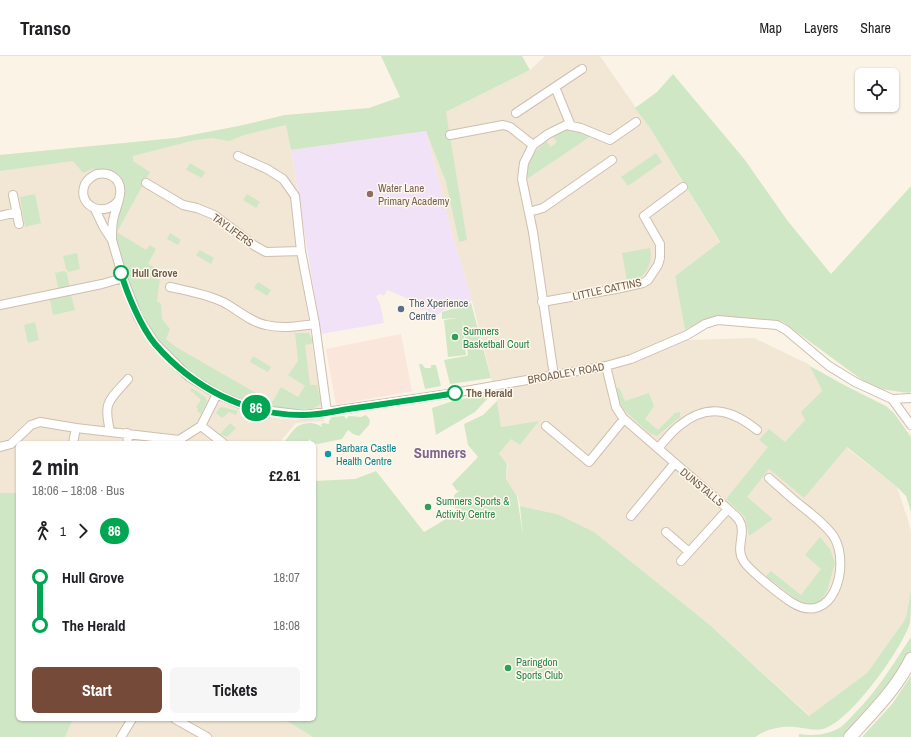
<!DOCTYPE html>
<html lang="en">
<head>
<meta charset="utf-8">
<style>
  body { margin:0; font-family:"Archivo Narrow",sans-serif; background:#f6f6f6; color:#202124; height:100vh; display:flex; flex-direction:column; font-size:15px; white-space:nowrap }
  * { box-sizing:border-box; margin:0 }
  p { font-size:13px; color:#757577 }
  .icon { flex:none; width:22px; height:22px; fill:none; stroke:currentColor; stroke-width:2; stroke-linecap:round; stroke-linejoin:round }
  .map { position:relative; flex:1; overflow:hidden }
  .sheet { position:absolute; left:16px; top:385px; width:300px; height:280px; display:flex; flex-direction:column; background:#fff; border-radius:6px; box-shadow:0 1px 3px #0004 }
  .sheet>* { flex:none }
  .badge { padding:0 8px; border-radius:13px; font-size:14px; line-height:26px }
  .buttons { position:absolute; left:855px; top:12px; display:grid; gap:8px }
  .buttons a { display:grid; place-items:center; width:44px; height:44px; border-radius:6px; background:#fff; box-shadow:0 1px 3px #0004; font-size:20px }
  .map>.badge { position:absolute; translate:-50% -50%; box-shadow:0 0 0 2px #fff }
  .legs { display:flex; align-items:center; gap:6px; height:44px; padding:0 16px; font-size:13px }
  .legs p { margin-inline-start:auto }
  .head { display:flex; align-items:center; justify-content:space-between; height:68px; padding:0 16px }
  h1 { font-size:22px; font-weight:800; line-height:30px }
  .button { display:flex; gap:8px; margin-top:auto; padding:8px 16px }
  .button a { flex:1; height:46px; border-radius:6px; background:#754a39; color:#fff; font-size:16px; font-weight:800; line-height:46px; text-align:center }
  .button a+a { background:#f6f6f6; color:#202124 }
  ul { padding:0 16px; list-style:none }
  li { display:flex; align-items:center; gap:14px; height:48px; font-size:15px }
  li i { display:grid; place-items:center; width:6px; height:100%; margin:0 5px; background:currentColor }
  li i::after { content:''; width:10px; height:10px; margin:-5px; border:3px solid; border-radius:50%; background:#fff }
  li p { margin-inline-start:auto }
  li:first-child i { background:linear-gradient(#0000 50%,currentColor 0) }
  li:last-child i { background:linear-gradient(currentColor 50%,#0000 0) }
  header { display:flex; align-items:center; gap:24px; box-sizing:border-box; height:56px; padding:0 20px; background:#fff; border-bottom:1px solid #e0e0e0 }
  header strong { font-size:19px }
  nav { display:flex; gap:22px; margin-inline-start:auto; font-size:14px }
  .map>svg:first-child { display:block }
  .residential { fill:#f2e7d5 }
  .commercial { fill:#fae6da }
  .education { fill:#f1e2f7 }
  .green { fill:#d0e7c5 }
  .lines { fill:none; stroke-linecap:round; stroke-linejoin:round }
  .street-casing { stroke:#cebfb0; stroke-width:10 }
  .secondary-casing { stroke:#d0bfad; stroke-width:14 }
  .street { stroke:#fff; stroke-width:8 }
  .secondary { stroke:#fff; stroke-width:12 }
  .line-1-casing { stroke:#fff; stroke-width:9 }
  .line-1 { stroke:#00a651; stroke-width:6 }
  .education-dot { fill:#8d6e63; stroke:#fef8ec; stroke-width:1.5 }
  .stop-1-dot { fill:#fff; stroke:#00a651; stroke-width:2 }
  .service-dot { fill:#5c6f8a; stroke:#fef8ec; stroke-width:1.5 }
  .leisure-dot { fill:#2e9e5b; stroke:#fef8ec; stroke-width:1.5 }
  .culture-dot { fill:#0f9aa8; stroke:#fef8ec; stroke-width:1.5 }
  .labels { text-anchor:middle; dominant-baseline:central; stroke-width:3; stroke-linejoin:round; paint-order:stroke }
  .education-label { font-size:11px; fill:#785e54; stroke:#fef8ec; text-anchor:start }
  .street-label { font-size:11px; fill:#725d4c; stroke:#fef8ec }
  .stop-label { font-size:11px; font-weight:bold; fill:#725d4c; stroke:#fef8ec; text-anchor:start }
  .service-label { font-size:11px; fill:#4e5e75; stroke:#fef8ec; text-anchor:start }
  .leisure-label { font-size:11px; fill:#27864d; stroke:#fef8ec; text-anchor:start }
  .culture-label { font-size:11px; fill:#0d838f; stroke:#fef8ec; text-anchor:start }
  .district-label { font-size:15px; font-weight:bold; fill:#83648e; stroke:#fef8ec }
</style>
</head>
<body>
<header>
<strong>Transo</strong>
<nav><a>Map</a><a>Layers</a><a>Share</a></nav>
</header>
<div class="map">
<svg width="911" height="681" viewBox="0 0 911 681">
  <rect width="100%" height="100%" fill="#fbf4e6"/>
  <path class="residential" d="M545 0H600L650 72 720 187 675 220 687 284 754 282 810 309 848 393 897 431 907 461 911 476V533L906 562 867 617 810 660 711 570 557 458 520 450 518 441 506 423 508 409 499 399 511 382 520 389 538 366 501 371 497 345 472 245 453 181 426 75 446 56 530 14Z
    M285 59 291 94 300 152V210L324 365 296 367 279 387H18V437H0V99L176 82 239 70Z
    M72 663H283L313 681H65Z"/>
  <path class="commercial" d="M401 278 412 335 336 349 326 293Z"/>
  <path class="education" d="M426 75 453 181 472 245 444 254 435 261 424 253 422 255 420 253V251L404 241 387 234 384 240 381 238 376 240 380 248 384 267 321 278 291 94Z"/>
  <path class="green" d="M381 0H522L530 14 446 56 467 184 459 186 446 126 426 75 291 94 286 69 244 79 229 85 212 82 195 84 133 100V105L150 116 117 176 146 194 150 189 156 193 148 208 161 215 157 245 161 248 162 263 170 273 166 283 176 291 268 344 273 345 281 331 298 341 305 330 288 319 298 305 295 277H309L314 287 305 289 310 329H317L321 348C318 349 314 353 310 353 301 355 289 353 280 352 219 350 166 305 138 254 132 244 130 230 126 219L129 218 126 210H123L114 180 117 148 124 137 107 114 93 113 83 117 73 105 0 115V99L176 82 239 70 285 59 369 52 400 41Z
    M673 18 745 104 787 164 831 218 911 130V336L908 337 873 332 783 266 718 262 702 265 685 274 675 220 720 186 650 72 635 52 657 36Z
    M573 72 591 80 527 123C526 103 533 98 546 85L551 91 557 86 553 81 567 73Z
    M656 97 662 106 628 130 621 121Z
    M190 107 205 116 202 122 186 114Z
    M35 138 41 167 25 171 20 141Z
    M247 138 260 146 256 152 243 144Z
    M170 177 181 184 178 189 167 183Z
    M650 192C653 203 648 218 638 223 634 225 629 226 625 228V226L627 225 622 197Z
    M200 194 214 202 211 208 196 199Z
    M77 197 80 213 69 216 66 213 63 200Z
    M64 215 67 217 70 233 59 236 55 217Z
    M258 226 271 234 267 240 254 232Z
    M71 239 75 254 53 259 50 244Z
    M471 247 491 322 450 328 444 304 466 300 468 299 462 261 466 299 448 301 444 264 457 262 442 263V256Z
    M35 266 39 284 28 287 24 269Z
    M253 300 271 311 268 316 250 306Z
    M419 308H422L425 312H431V309H436L441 330 425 333Z
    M810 310 846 330 886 350 894 357 911 381V456L906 440 897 431 847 391 804 442 769 413 747 441 773 463 749 480 745 461 726 443 768 391 759 384 769 373 785 386 805 364 801 356 822 335Z
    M619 331 625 345 649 337 654 350 645 363 658 374 675 357 680 356V361L657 380 649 377 624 354 614 334Z
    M192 332 205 341 207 345 201 358 197 355 198 353 196 351 201 344 190 334Z
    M493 337 475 356 436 379 432 352 453 345Z
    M497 345 501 371 539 365 520 389 511 383 499 398 507 408 506 423 517 440 523 480 520 450 557 458 594 476 711 570 809 660 867 617 906 562 911 533C911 543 911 558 910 567 902 593 849 667 823 673 813 675 805 672 795 671 781 670 766 673 755 681H313L283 663H314V425L355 423 376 415 424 476 456 457 454 439 460 434 457 435 452 428 478 401 468 389 464 368 483 359Z
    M222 351 238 355 236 359 229 356 222 362 216 357 219 352Z
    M366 359 370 364 369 369 359 380 353 378 348 374 342 383 318 388 312 387 310 383 306 387H283C287 383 294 372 298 370 306 366 315 366 322 371L321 368 324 367 329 368V365L332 361 344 360 346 363 349 360 361 361Z
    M230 367 236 372 227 381 220 378Z
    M0 437H18V663H73L65 681H0Z
    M820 481 830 493 835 507 827 535 820 546 811 549 796 543 766 520 771 515 801 539 821 513 805 499Z
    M911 581V597L898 619 847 678 842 681H799V678C814 680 828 679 841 671 846 667 850 662 854 658 877 635 894 607 911 581Z
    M911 620V681H862L892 648Z"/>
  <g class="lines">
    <g class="street-casing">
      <path id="street" d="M555 31 571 70
        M516 57 582 13
        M450 79 503 69 510 71 533 89
        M238 100 267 113 283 123 295 140 301 195 315 268 327 356
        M146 127 183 149 197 152 214 159 255 190 266 196 301 195
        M13 139 19 168
        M95 153 103 170 112 184 123 222 138 261 155 287 189 321 217 338 240 348 263 354 305 359 448 338 606 310 631 303 687 279 705 268 718 264 777 269 786 274 829 310 855 326 892 343 911 342
        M529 156 543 152 612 104
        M0 160 17 156
        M112 184C112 177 112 171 113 165 115 151 129 130 112 120 107 117 102 117 97 118 92 120 88 123 85 128 76 149 103 163 118 145
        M170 231C188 235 206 238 223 246 237 253 250 266 266 269 282 273 299 270 315 268
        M542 246 616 233 643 227 648 224 658 209 660 202V188L644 160 683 131
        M0 249 102 228 123 222
        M606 310 616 351 623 362 728 453 681 505
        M554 320 533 176 522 123 524 107 533 89 548 78 566 69 581 72 610 84 636 66
        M892 343 911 369
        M201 370 223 387
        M546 370 589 406 624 363
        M110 375C103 345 109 345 128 323
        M127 377 128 387
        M73 387 76 372
        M0 391 11 388 31 369 40 366 76 372 179 384 201 370 217 338
        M658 392C665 385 671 376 679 370 707 347 731 353 757 374
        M728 453C731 456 736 460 739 464 747 477 735 491 743 504 747 513 782 540 791 546 833 573 851 510 834 481 825 467 806 454 794 444 785 436 777 429 769 422
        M631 460 674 408
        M666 476 689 496
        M175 663 207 681
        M121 681 132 663"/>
    </g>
    <g class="secondary-casing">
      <path id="secondary" d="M850 681C872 657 897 632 911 603"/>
    </g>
    <use href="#street" class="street"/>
    <use href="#secondary" class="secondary"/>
  </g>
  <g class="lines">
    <g class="line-1-casing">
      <path id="line-1" d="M121 217C127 238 141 271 155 288 192 331 246 360 304 359 319 359 335 355 349 353 384 348 420 343 455 337"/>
    </g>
    <use href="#line-1" class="line-1"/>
  </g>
  <circle class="education-dot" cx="370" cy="138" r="4"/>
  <g class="stop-1-dot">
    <circle cx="121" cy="217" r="7"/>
    <circle cx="455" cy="337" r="7"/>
  </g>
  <circle class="service-dot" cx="401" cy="253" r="4"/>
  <g class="leisure-dot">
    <circle cx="455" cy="281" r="4"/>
    <circle cx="428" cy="451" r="4"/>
    <circle cx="508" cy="612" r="4"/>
  </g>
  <circle class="culture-dot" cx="328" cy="398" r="4"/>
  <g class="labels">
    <g class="education-label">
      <text x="378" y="132">Water Lane<tspan x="378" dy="13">Primary Academy</tspan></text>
    </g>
    <g class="street-label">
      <text transform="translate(233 174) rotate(36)">TAYLIFERS</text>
      <text transform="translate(607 233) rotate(-12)">LITTLE CATTINS</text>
      <text transform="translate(566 317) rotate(-10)">BROADLEY ROAD</text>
      <text transform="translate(702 431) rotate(40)">DUNSTALLS</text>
    </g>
    <g class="stop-label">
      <text x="132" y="217">Hull Grove</text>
      <text x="466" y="337">The Herald</text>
    </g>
    <g class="service-label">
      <text x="409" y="247">The Xperience<tspan x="409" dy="13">Centre</tspan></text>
    </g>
    <g class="leisure-label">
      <text x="463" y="275">Sumners<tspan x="463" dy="13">Basketball Court</tspan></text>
      <text x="436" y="445">Sumners Sports &amp;<tspan x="436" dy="13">Activity Centre</tspan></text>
      <text x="516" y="606">Paringdon<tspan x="516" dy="13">Sports Club</tspan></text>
    </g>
    <g class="culture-label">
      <text x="336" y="392">Barbara Castle<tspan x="336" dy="13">Health Centre</tspan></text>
    </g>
    <g class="district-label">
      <text x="440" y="396">Sumners</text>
    </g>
  </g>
</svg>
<div class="buttons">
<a><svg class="icon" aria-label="locate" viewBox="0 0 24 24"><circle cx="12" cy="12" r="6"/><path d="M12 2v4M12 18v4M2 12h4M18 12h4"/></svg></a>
</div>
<b class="badge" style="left:256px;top:352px;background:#00a651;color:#fff">86</b>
<section class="sheet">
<div class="head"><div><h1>2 min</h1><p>18:06 – 18:08 · Bus</p></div><b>£2.61</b></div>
<div class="legs"><svg class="icon" aria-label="walk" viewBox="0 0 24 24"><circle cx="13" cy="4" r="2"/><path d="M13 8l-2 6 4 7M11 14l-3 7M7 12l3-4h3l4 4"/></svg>1<svg class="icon" aria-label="forward" viewBox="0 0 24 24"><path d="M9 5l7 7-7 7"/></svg><b class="badge" style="background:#00a651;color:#fff">86</b></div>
<ul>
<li><i style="color:#00a651"></i><b>Hull Grove</b><p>18:07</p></li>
<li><i style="color:#00a651"></i><b>The Herald</b><p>18:08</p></li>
</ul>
<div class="button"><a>Start</a><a>Tickets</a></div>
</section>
</div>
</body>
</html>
